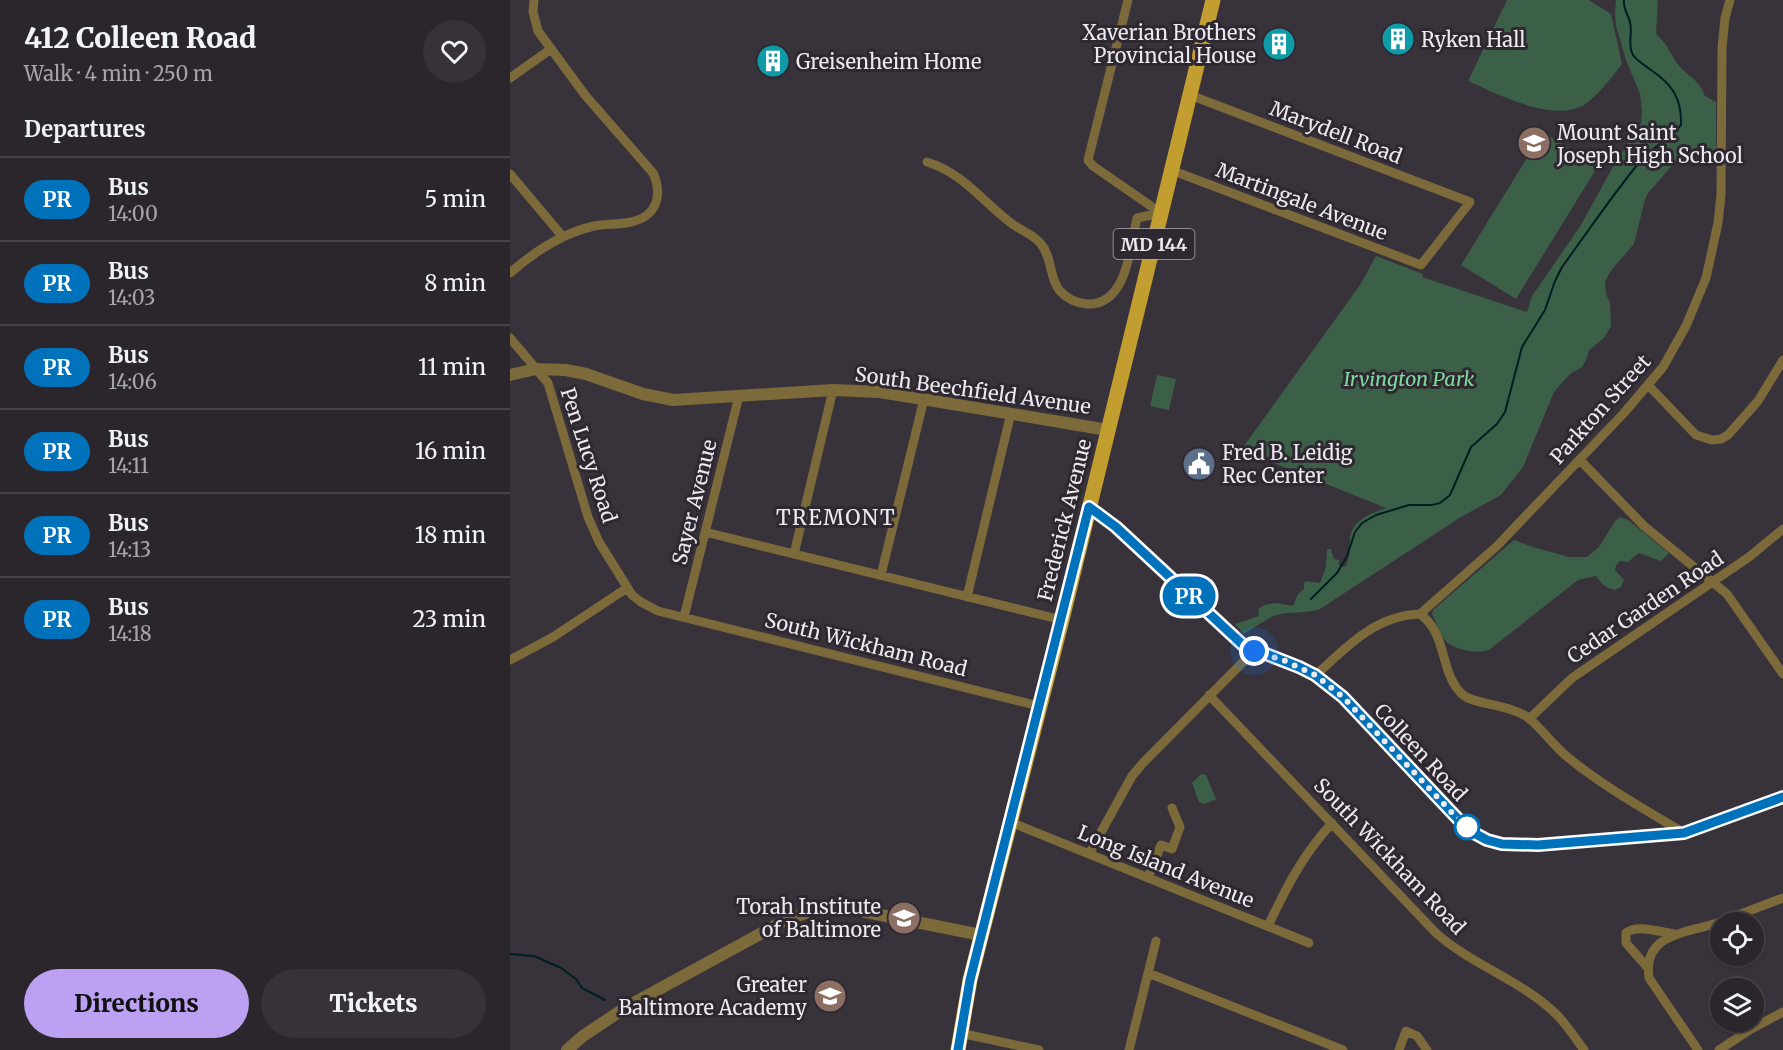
<!DOCTYPE html>
<html lang="en">
<head>
<meta charset="utf-8">
<style>
  body { margin:0; font-family:Merriweather,serif; background:#363238; color:#f1f3f6; height:100vh; display:flex; flex-direction:column; font-size:22px; white-space:nowrap }
  * { box-sizing:border-box; margin:0 }
  p { font-size:20px; color:#a5a5a9 }
  .icon { flex:none; width:33px; height:33px; fill:none; stroke:currentColor; stroke-width:2; stroke-linecap:round; stroke-linejoin:round }
  .map { position:relative; flex:1; overflow:hidden }
  .side { display:flex; flex-direction:column; background:#2a262c; width:510px }
  .side>* { flex:none }
  .badge { padding:0 12px; border-radius:20px; font-size:21px; line-height:39px }
  .buttons { position:absolute; left:1200px; top:912px; display:grid; gap:12px }
  .buttons a { display:grid; place-items:center; width:54px; height:54px; border-radius:50%; background:#2a262c; box-shadow:0 2px 4px #0004,0 0 0 2px #464348; font-size:30px }
  .you { position:absolute; width:30px; height:30px; margin:-15px; border:4px solid #fff; border-radius:50%; background:#1a73e8; box-shadow:0 0 0 9px #1a73e833 }
  .map>.badge { position:absolute; translate:-50% -50%; box-shadow:0 0 0 3px #fff }
  h2 { padding:0 24px; font-size:22px; line-height:54px }
  .round { display:grid; place-items:center; flex:none; width:63px; height:63px; border-radius:32px; background:#363238 }
  .overview { display:flex; align-items:center; justify-content:space-between; height:102px; padding:0 24px }
  h1 { font-size:28px; font-weight:800; line-height:45px }
  .primary-button { display:flex; gap:12px; margin-top:auto; padding:12px 24px }
  .primary-button a { flex:1; height:69px; border-radius:36px; background:#bca0f2; color:#111; font-size:24px; font-weight:800; line-height:69px; text-align:center }
  .primary-button a+a { background:#363238; color:#f1f3f6 }
  ul { padding:0; list-style:none }
  li { display:flex; align-items:center; gap:18px; height:84px; padding:0 24px; border-top:2px solid #464348 }
  li div { flex:1 }
  li b { display:block; font-size:22px }
  li em { font-style:normal }
  li .badge { min-width:66px; font-weight:700; text-align:center }
  main { display:flex; flex:1; min-height:0 }
  .map>svg:first-child { display:block }
  .green { fill:#3b5f47 }
  .lines { fill:none; stroke-linecap:round; stroke-linejoin:round }
  .stream { stroke:#001f20; stroke-width:2 }
  .minor { stroke:#7c6a3b; stroke-width:9 }
  .tertiary { stroke:#7c6a3b; stroke-width:12 }
  .primary { stroke:#c29d2f; stroke-width:15 }
  .line-casing { stroke:#fff; stroke-width:14 }
  .line { stroke:#0072bc; stroke-width:9 }
  .walk { stroke:#ece9ef; stroke-width:6; stroke-dasharray:0 10.8 }
  .stop-dot { fill:#fff; stroke:#0072bc; stroke-width:3 }
  .labels { text-anchor:middle; dominant-baseline:central; stroke-width:6; stroke-linejoin:round; paint-order:stroke }
  .shield { fill:#2e2831; stroke:#b3afb6; stroke-width:1.5 }
  .shield-label { font-size:18px; font-weight:bold; fill:#ece9ef }
  .poi-label { font-size:20px; fill:#ece9ef; stroke:#2e2831; text-anchor:start }
  .street-label { font-size:20px; fill:#ece9ef; stroke:#2e2831 }
  .park-label { font-size:20px; font-style:italic; fill:#7fda9d; stroke:#2e2831 }
  .neighbourhood-label { font-size:21px; letter-spacing:1.5px; fill:#ece9ef; stroke:#2e2831 }
</style>
</head>
<body>
<main>
<section class="side">
<div class="overview"><div><h1>412 Colleen Road</h1><p>Walk · 4 min · 250 m</p></div><a class="round"><svg class="icon" aria-label="heart" viewBox="0 0 24 24"><path d="M12 20l-8-8c-3-5 5-10 8-4 3-6 11-1 8 4z"/></svg></a></div>
<h2>Departures</h2>
<ul>
<li><span class="badge" style="background:#0072bc;color:#fff">PR</span><div><b>Bus</b><p>14:00</p></div><em>5 min</em></li>
<li><span class="badge" style="background:#0072bc;color:#fff">PR</span><div><b>Bus</b><p>14:03</p></div><em>8 min</em></li>
<li><span class="badge" style="background:#0072bc;color:#fff">PR</span><div><b>Bus</b><p>14:06</p></div><em>11 min</em></li>
<li><span class="badge" style="background:#0072bc;color:#fff">PR</span><div><b>Bus</b><p>14:11</p></div><em>16 min</em></li>
<li><span class="badge" style="background:#0072bc;color:#fff">PR</span><div><b>Bus</b><p>14:13</p></div><em>18 min</em></li>
<li><span class="badge" style="background:#0072bc;color:#fff">PR</span><div><b>Bus</b><p>14:18</p></div><em>23 min</em></li>
</ul>
<div class="primary-button"><a>Directions</a><a>Tickets</a></div>
</section>
<div class="map">
<svg width="1273" height="1050" viewBox="0 0 1273 1050">
  <rect width="100%" height="100%" fill="#38323b"/>
  <path class="green" d="M997 0H1079L1101 14 1112 64C1101 78 1089 95 1074 105 1042 123 988 94 958 81Z
    M1106 0H1148L1146 34C1155 42 1159 50 1165 60 1173 74 1190 79 1195 96L1206 102V160L1166 161 1138 193 1135 199 1124 244 1100 272 1095 282 1096 294 1100 303 1101 326 1094 338 1079 350 1077 358 1072 367 1060 374 1044 392 1013 467 991 495 951 517 810 609C796 614 781 611 767 615 755 619 745 627 734 634L725 624 749 616 748 609C761 600 770 604 783 606L788 594 794 589V583L796 581 810 583 816 567 817 549H821L824 559 829 560V566L835 567C841 557 839 551 840 540 841 520 860 514 876 508L731 450 850 285 866 256 913 274 912 277 1017 312 1022 296 1071 225 1105 163 1131 123 1132 111 1130 94 1116 60 1106 26 1105 14Z
    M1033 132 1088 166 1006 299 951 265Z
    M647 375 666 379 659 410 640 406Z
    M1110 517 1118 520 1159 553 1151 561 1129 553 1118 562 1110 561 1106 566 1105 570 1114 580 1111 587 1105 590C1095 588 1091 583 1086 576L1068 580 979 650C968 653 962 652 951 649 930 644 931 631 922 614L923 610 1004 540 1023 547 1059 557H1077L1089 547 1105 521Z
    M691 774 696 775 706 799 695 804 689 802 682 783Z"/>
  <g class="lines">
    <path class="stream" d="M801 599 827 573 837 556 845 532 852 523 866 515 899 505H922L930 503 940 495 961 447 987 424 995 412 1012 347 1035 310 1045 281 1052 267C1079 230 1103 194 1132 159 1144 146 1161 139 1171 125 1172 99 1162 84 1141 70 1136 66 1127 61 1123 55 1117 45 1123 32 1120 22 1118 14 1113 9 1114 0
      M0 954 24 956 51 968 66 979 72 988 95 1000"/>
    <path class="minor" d="M618 0 578 160 583 166 651 213
      M0 78 41 49
      M417 162C453 173 473 202 501 223 511 231 523 234 531 244 542 257 539 276 549 290 556 298 566 303 577 304 617 306 620 248 627 218L651 213
      M661 170 911 265 960 202 680 95
      M0 174 53 237
      M0 273C24 252 52 233 84 226 100 223 123 226 137 215 151 204 149 186 143 173L75 95 28 31 23 12 24 0
      M0 338 38 383 78 517 89 542 122 595 131 602 148 611 529 706
      M1139 386 1186 435 1202 440 1211 439 1218 435 1248 401 1273 360
      M1070 460 1134 526 1217 594 1273 674
      M195 532 552 620
      M284 554 323 390
      M371 575 414 399
      M457 597 501 413
      M910 614 987 546 1114 413 1153 367 1176 326 1196 278 1208 223 1211 195 1212 48 1215 18 1220 0
      M174 617 229 396
      M0 660 43 637 117 588
      M805 676C836 647 866 615 910 614 938 634 929 672 952 694 963 705 1002 704 1020 719 1032 730 1043 744 1055 755 1091 785 1134 809 1174 833
      M699 695 926 933C963 966 1014 981 1049 1017 1058 1027 1066 1039 1074 1050
      M1019 719 1062 678 1239 557 1273 529
      M500 822 799 943
      M579 854 622 776 632 764 744 651
      M638 878 651 845 662 849 670 827 662 808
      M758 926C777 886 792 856 822 823
      M1138 968 1116 943V933C1127 924 1151 932 1164 934
      M638 973 833 1050
      M450 1033 529 1050
      M619 1050 646 941
      M889 1050 896 1031 907 1036 917 1050
      M1188 1050 1139 978C1132 933 1178 933 1207 923 1229 915 1251 906 1273 898
      M1209 1050 1241 1029 1273 1012"/>
    <path class="tertiary" d="M0 375 26 369 56 370 76 374 133 394 163 400 323 390 370 392 598 430
      M579 507 606 527 733 645 789 667 805 676 833 697 947 818 964 833 977 840 992 844 1028 845 1174 833 1273 797
      M57 1050 73 1036 118 1006 272 922 304 910 336 908 471 935"/>
    <path class="primary" d="M448 1050 460 980 552 620 703 0"/>
  </g>
  <g class="lines">
    <g class="line-casing">
      <path id="line" d="M448 1050 460 980 579 507 606 527 733 645 789 667 805 675 833 697 947 818 964 833 977 840 992 844 1028 845 1174 833 1273 797"/>
    </g>
    <use href="#line" class="line"/>
    <path class="walk" d="M744 651 773 660 805 675 833 697 947 818 964 833 957 827"/>
  </g>
  <defs>
    <g id="building-disc" transform="scale(1.725)"><circle r="9.5" fill="#0f9aa8" stroke="#2e2831"/><path d="M-4-6H4V6H1V3H-1V6H-4ZM-2.5-4.3h1.7v1.8h-1.7ZM.8-4.3h1.7v1.8H.8ZM-2.5-1h1.7V.8h-1.7ZM.8-1h1.7V.8H.8Z" fill="#fff"/></g>
    <g id="school-disc" transform="scale(1.725)"><circle r="9.5" fill="#8d6e63" stroke="#2e2831"/><path d="M0-5L7-2L0 1L-7-2ZM-4 1L0 2.5L4 1V4Q0 6-4 4Z" fill="#fff"/></g>
    <g id="civic-disc" transform="scale(1.725)"><circle r="9.5" fill="#5c6f8a" stroke="#2e2831"/><path d="M-.6-6.5H3V-4.5H.6V-3L4-1V1h2V6H-6V1h2V-1L-.6-3ZM-1.2 2.5V6h2.4V2.5Z" fill="#fff"/></g>
  </defs>
  <g fill-rule="evenodd">
    <use href="#building-disc" x="888" y="39"/>
    <use href="#building-disc" x="769" y="44"/>
    <use href="#building-disc" x="263" y="61"/>
    <use href="#school-disc" x="1024" y="143"/>
    <use href="#civic-disc" x="689" y="464"/>
    <use href="#school-disc" x="394" y="918"/>
    <use href="#school-disc" x="320" y="996"/>
  </g>
  <circle class="stop-dot" cx="957" cy="827" r="12"/>
  <g class="labels">
    <rect class="shield" x="603.5" y="229" width="81" height="30" rx="4.5"/>
    <g class="shield-label">
      <text x="644" y="244">MD 144</text>
    </g>
    <g class="poi-label">
      <text x="746" y="32" text-anchor="end">Xaverian Brothers<tspan x="746" dy="23">Provincial House</tspan></text>
      <text x="911" y="39">Ryken Hall</text>
      <text x="286" y="61">Greisenheim Home</text>
      <text x="1047" y="132">Mount Saint<tspan x="1047" dy="23">Joseph High School</tspan></text>
      <text x="712" y="452">Fred B. Leidig<tspan x="712" dy="23">Rec Center</tspan></text>
      <text x="371" y="906" text-anchor="end">Torah Institute<tspan x="371" dy="23">of Baltimore</tspan></text>
      <text x="297" y="984" text-anchor="end">Greater<tspan x="297" dy="23">Baltimore Academy</tspan></text>
    </g>
    <g class="street-label">
      <text transform="translate(826 132) rotate(21)">Marydell Road</text>
      <text transform="translate(792 201) rotate(21)">Martingale Avenue</text>
      <text transform="translate(463 390) rotate(8)">South Beechfield Avenue</text>
      <text transform="translate(1090 409) rotate(-48)">Parkton Street</text>
      <text transform="translate(79 455) rotate(72)">Pen Lucy Road</text>
      <text transform="translate(184 502) rotate(-76)">Sayer Avenue</text>
      <text transform="translate(554 520) rotate(-76)">Frederick Avenue</text>
      <text transform="translate(1135 607) rotate(-34)">Cedar Garden Road</text>
      <text transform="translate(356 644) rotate(14)">South Wickham Road</text>
      <text transform="translate(911 752) rotate(47)">Colleen Road</text>
      <text transform="translate(880 856) rotate(46)">South Wickham Road</text>
      <text transform="translate(656 866) rotate(22)">Long Island Avenue</text>
    </g>
    <g class="park-label">
      <text x="899" y="378">Irvington Park</text>
    </g>
    <g class="neighbourhood-label">
      <text x="326" y="517">TREMONT</text>
    </g>
  </g>
</svg>
<div class="buttons">
<a><svg class="icon" aria-label="locate" viewBox="0 0 24 24"><circle cx="12" cy="12" r="6"/><path d="M12 2v4M12 18v4M2 12h4M18 12h4"/></svg></a>
<a><svg class="icon" aria-label="layers" viewBox="0 0 24 24"><path d="M12 4l9 5-9 5-9-5zM3 14l9 5 9-5"/></svg></a>
</div>
<div class="you" style="left:744px;top:651px"></div>
<b class="badge" style="left:679px;top:596px;background:#0072bc;color:#fff">PR</b>
</div>
</main>
</body>
</html>
